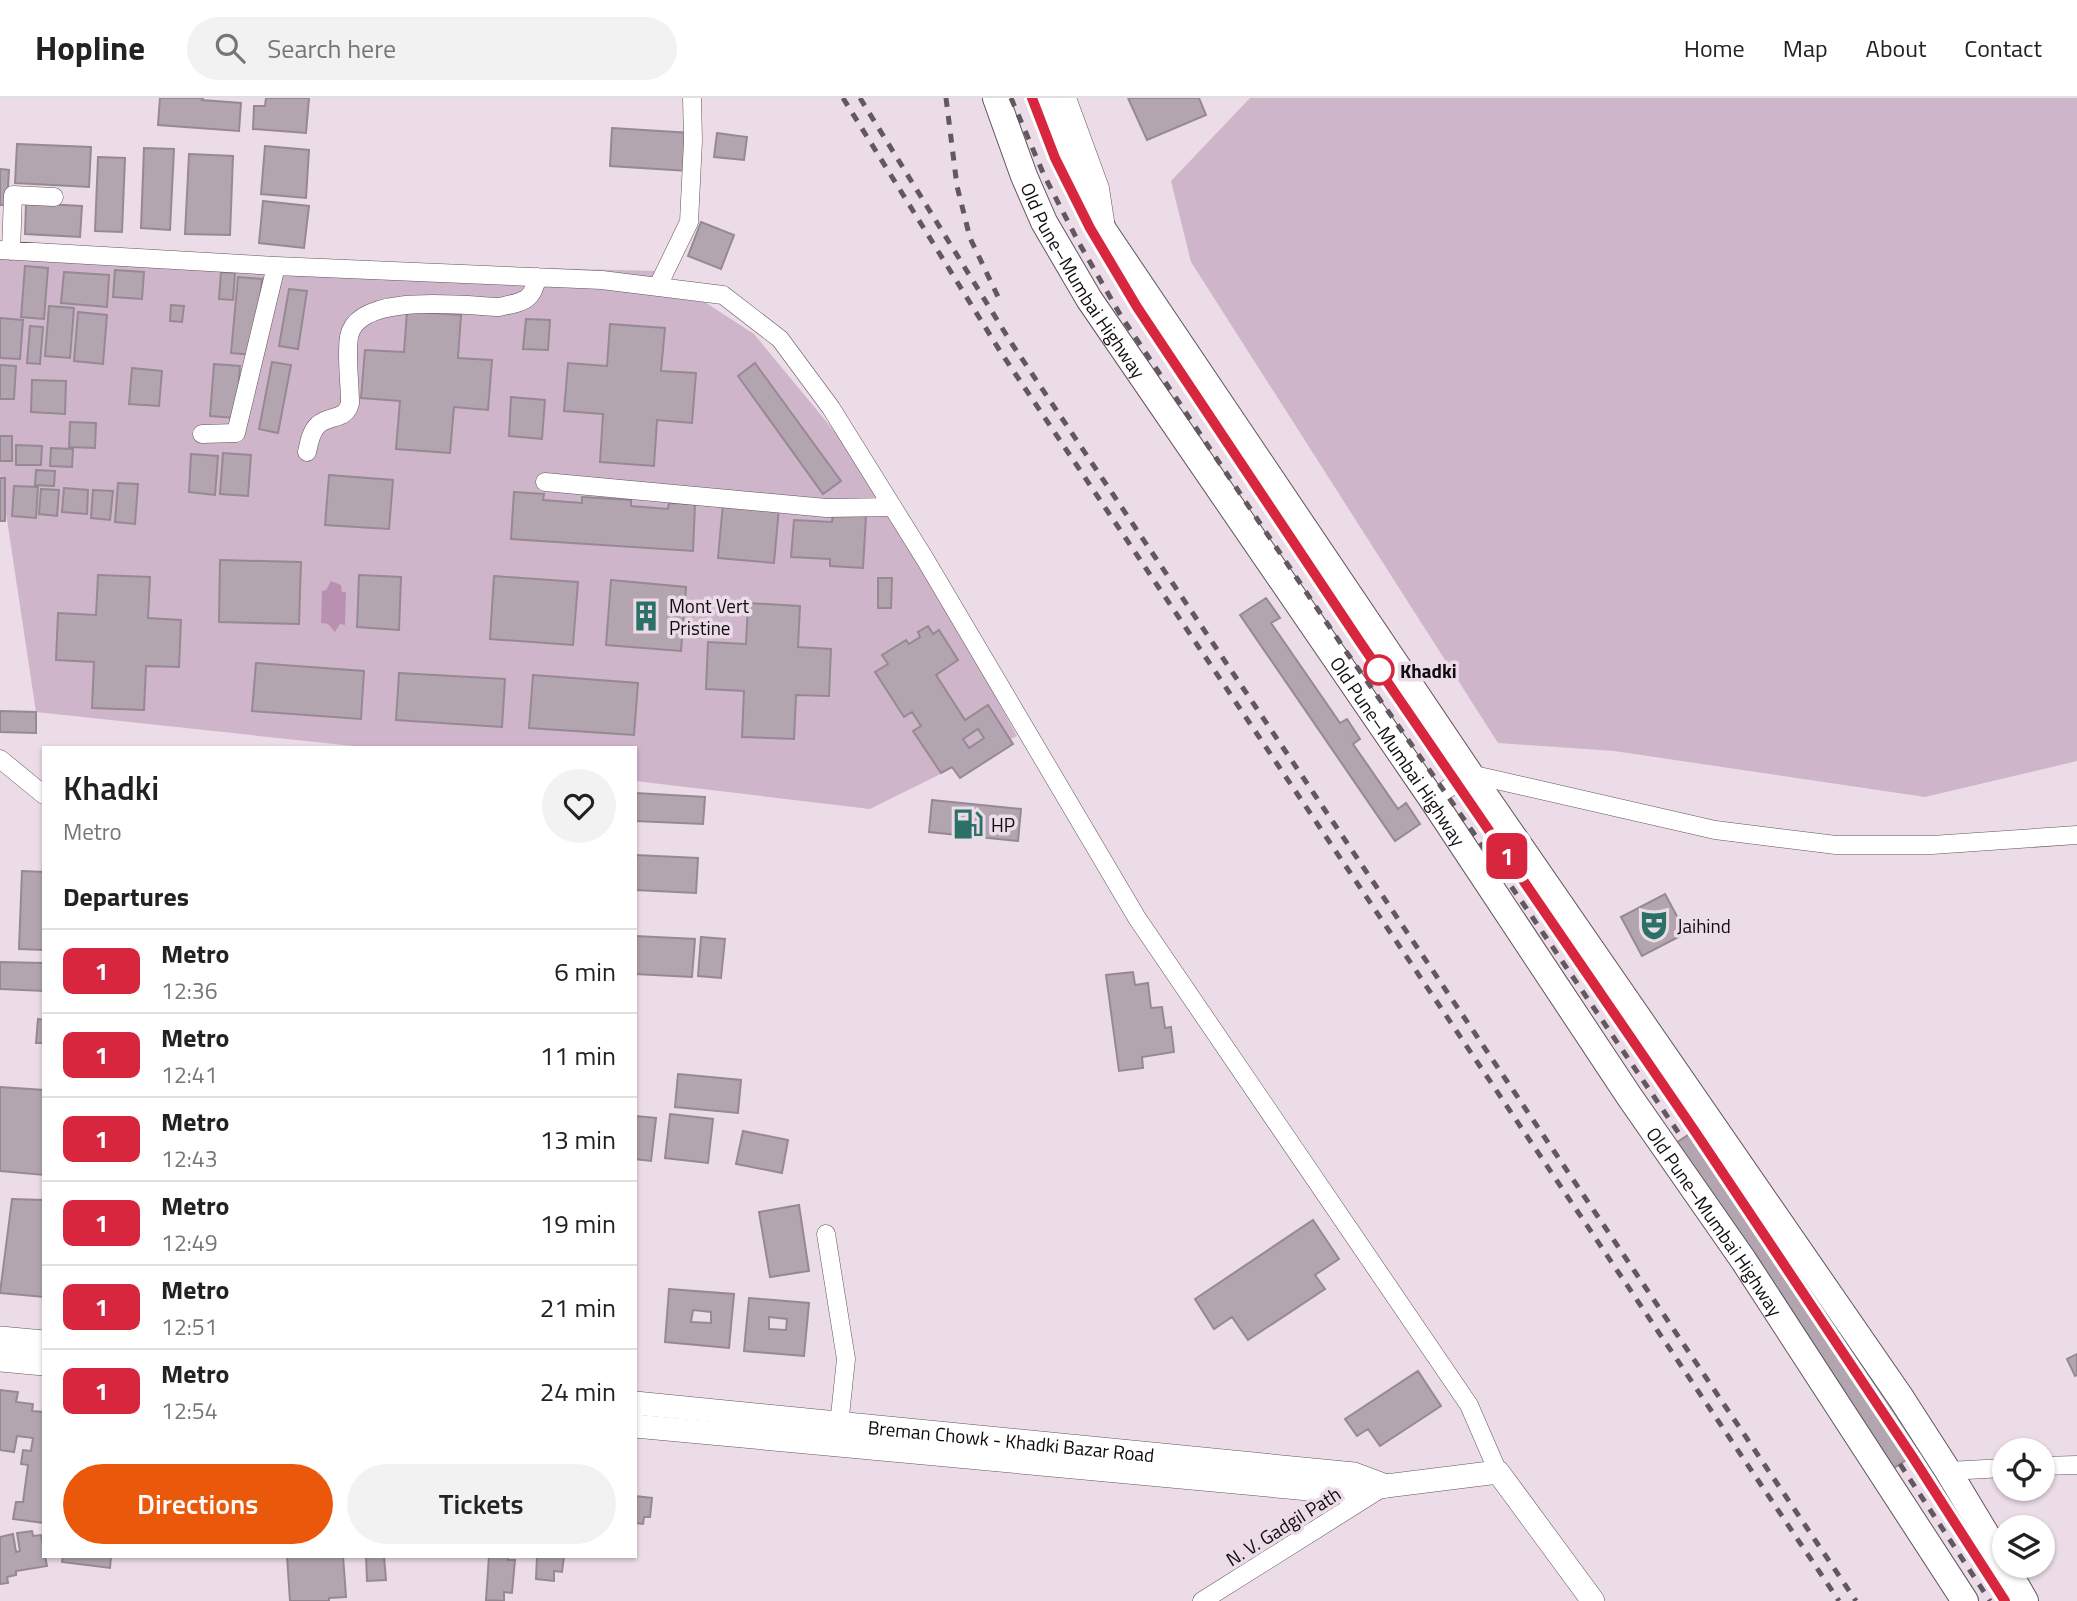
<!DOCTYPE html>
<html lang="en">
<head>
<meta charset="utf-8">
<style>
  body { margin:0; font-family:"Titillium Web",sans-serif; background:#f2f2f2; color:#222; height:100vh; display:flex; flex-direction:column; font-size:26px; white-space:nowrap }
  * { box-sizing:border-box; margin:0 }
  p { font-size:23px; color:#767676 }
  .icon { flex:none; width:38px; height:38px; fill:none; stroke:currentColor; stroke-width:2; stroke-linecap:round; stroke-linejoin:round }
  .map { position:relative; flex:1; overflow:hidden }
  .sheet { position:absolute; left:42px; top:648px; width:595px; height:812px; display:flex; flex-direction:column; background:#fff; border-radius:0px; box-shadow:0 2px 5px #0004 }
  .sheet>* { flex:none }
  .badge { padding:0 14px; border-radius:10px; font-size:24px; line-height:46px }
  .fabs { position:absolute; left:1992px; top:1340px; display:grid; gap:14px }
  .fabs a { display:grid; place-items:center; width:63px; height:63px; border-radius:50%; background:#fff; box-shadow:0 2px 5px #0004; font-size:35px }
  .map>.badge { position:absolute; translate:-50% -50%; box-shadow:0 0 0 4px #fff }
  h2 { padding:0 21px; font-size:26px; line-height:63px }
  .round { display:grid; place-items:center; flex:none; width:74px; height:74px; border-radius:37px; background:#f2f2f2 }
  .head { display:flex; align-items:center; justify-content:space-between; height:119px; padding:0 21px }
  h1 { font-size:33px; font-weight:600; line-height:52px }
  .cta { display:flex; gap:14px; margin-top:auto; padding:14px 21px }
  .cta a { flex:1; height:80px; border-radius:42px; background:#ea580c; color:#fff; font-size:28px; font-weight:600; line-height:80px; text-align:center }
  .cta a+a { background:#f2f2f2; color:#222 }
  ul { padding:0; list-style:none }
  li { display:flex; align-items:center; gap:21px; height:84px; padding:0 21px; border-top:2px solid #e0e0e0 }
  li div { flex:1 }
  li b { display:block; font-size:26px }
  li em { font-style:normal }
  li .badge { min-width:77px; font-weight:700; text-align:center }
  header { display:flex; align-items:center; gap:42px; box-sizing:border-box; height:98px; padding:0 35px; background:#fff; border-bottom:2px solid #e0e0e0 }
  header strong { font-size:33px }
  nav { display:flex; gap:38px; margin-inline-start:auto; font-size:24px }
  .search { width:490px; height:63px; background:#f2f2f2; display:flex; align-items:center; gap:18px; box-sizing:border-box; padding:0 24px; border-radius:38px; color:#767676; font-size:26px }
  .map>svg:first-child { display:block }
  .green { fill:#cfb5ca }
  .water { fill:#b891b2 }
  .building { fill:#b2a5b0; stroke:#968993; stroke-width:2; fill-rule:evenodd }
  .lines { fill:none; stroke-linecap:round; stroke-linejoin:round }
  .minor-casing { stroke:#60545e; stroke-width:19 }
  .major-casing { stroke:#60545e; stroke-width:24 }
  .highway-casing { stroke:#60545e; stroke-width:28 }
  .minor { stroke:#fff; stroke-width:18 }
  .major { stroke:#fff; stroke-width:23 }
  .highway { stroke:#fff; stroke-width:26 }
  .rail { stroke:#625960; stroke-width:5; stroke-dasharray:9 9; stroke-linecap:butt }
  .line-casing { stroke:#fff; stroke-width:16 }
  .line { stroke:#d7263d; stroke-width:10 }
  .stop-dot { fill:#fff; stroke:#d7263d; stroke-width:3.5 }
  .labels { text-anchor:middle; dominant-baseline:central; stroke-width:7; stroke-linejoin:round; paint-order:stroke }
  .street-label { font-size:19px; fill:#110c10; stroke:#ebdce8 }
  .poi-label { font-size:19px; fill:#110c10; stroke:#ebdce8; text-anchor:start }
  .stop-label { font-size:19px; font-weight:bold; fill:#110c10; stroke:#ebdce8; text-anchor:start }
</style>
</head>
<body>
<header>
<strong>Hopline</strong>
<div class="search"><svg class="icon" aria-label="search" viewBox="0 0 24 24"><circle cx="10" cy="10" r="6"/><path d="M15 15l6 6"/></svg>Search here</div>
<nav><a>Home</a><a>Map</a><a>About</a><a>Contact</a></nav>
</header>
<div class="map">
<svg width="2077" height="1503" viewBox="0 0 2077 1503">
  <rect width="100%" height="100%" fill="#ebdce8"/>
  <path class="green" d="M1250 0H2077V663L1925 699 1614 653 1498 645 1191 164 1171 83Z
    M0 156 657 173 754 236 883 392 1017 638 870 711 635 683V649H362L36 614 0 375Z"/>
  <path class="water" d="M331 483 341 487 342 494H346L345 527 340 526 335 534 328 526 321 525 322 493 326 492Z"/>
  <path class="building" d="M160 0H203L202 2 241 5 239 33 158 27Z
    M266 0H309L306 35 253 31 254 8H265Z
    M1128 0H1199L1206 17 1147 42Z
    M612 30 691 35 688 73 610 68Z
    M717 35 747 39 744 62 714 59Z
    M17 46 91 49 89 89 15 85Z
    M265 48 309 52 306 100 261 96Z
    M144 50 174 51 170 132 141 130Z
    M189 56 233 58 230 137 185 136Z
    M98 59 125 60 122 134 95 133Z
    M0 71 9 72 7 107H0Z
    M263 103 309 108 304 150 259 145Z
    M26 105 82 108 80 139 25 136Z
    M701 124 734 137 721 171 688 158Z
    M25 168 48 170 44 221 21 219Z
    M115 172 144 174 142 201 113 199Z
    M64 174 109 177 107 209 61 205Z
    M221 174 235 175 233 202 219 201Z
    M238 179 262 181 255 257 231 255Z
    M289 191 307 193 298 251 279 248Z
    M171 207 184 208 182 224 170 223Z
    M49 208 74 210 70 260 45 258Z
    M407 213 461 217 458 260 492 262 488 312 454 309 450 355 396 351 400 303 361 300 365 252 404 254Z
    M78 214 107 217 103 266 74 263Z
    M0 220 23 222 20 261 0 260Z
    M526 221 550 222 548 252 523 251Z
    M610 226 665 230 661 273 696 275 692 325 657 322 654 368 600 364 603 316 564 313 568 265 607 268Z
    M30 228 43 229 40 266 27 265Z
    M272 264 291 267 278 335 259 331Z
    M755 265 841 383 823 396 738 278Z
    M214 266 240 268 236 320 210 318Z
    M0 267 16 268 14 301H0Z
    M132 270 162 273 159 308 129 306Z
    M32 282 66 283 65 316 31 314Z
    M511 299 545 302 542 341 509 338Z
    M70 324 96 325 95 350 69 349Z
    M0 338H12V363H0Z
    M16 347 42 348 41 367H16Z
    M51 350 73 351 72 369 50 368Z
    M223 355 251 357 248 398 220 396Z
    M191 356 218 358 215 397 189 394Z
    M36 372 55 373 54 388 35 387Z
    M329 377 393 382 389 431 325 427Z
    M0 380H5V423H0Z
    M118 385 138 386 135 426 115 424Z
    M14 388 38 389 36 420 12 418Z
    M64 390 88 392 87 416 62 414Z
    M41 391 59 392 57 418 39 416Z
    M93 392 113 393 110 422 91 420Z
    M514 394 544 396 543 402 582 405V399L631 402V408L668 411 669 405 695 406 693 453 511 441Z
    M723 405 779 410 774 465 718 460Z
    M833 416 866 418 863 470 830 468V461L791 459 794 422 832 424Z
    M220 462 301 464 299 526 219 524Z
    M98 477 150 479 148 520 181 522 179 569 146 568 144 612 92 610 94 564 56 562 58 515 96 517Z
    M359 477 401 479 399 532 357 529Z
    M494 478 578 484 573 547 490 541Z
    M878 480H892L891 510H878Z
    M611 482 686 489 681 553 606 547Z
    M1266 500 1280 520 1271 525 1340 625 1347 621 1360 641 1353 646 1398 711 1406 705 1420 726 1395 743 1240 517Z
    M748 505 800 508 798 549 831 551 829 598 796 597 794 641 742 639 744 593 706 591 708 544 746 546Z
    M928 528 933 536 939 532 958 562 936 577 965 622 988 607 1013 646 960 680 952 669 941 675 913 633 921 628 912 614 904 619 875 574 888 566 882 557 906 542 909 546 920 539 918 534ZM978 631 984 640 969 650 963 641Z
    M256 565 364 573 361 621 252 613Z
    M399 575 505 581 502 629 396 622Z
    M533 577 638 585 634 637 529 630Z
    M0 613 36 614V635L0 634Z
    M635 695 705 699 703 726 635 723Z
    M932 702 1021 711 1018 743 929 734Z
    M635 757 698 760 696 795 635 792Z
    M22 773 44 774V852L19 851Z
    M1665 796 1686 835 1642 858 1621 819Z
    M635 838 695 841 692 879 635 876Z
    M701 839 725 841 721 880 698 878Z
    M0 864 44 865V893L0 891Z
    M1133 874 1135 887 1148 885 1151 910 1162 909 1165 930 1171 929 1174 954 1142 959 1143 970 1119 973 1106 877Z
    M38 921 44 922V945H36Z
    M678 976 741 982 738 1015 675 1009Z
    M0 989 44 992V1077L0 1073Z
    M670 1016 713 1021 708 1065 665 1060Z
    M635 1018 656 1020 651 1063 635 1061Z
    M1712 1021 1929 1347 1883 1377 1667 1051Z
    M743 1033 788 1042 782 1075 736 1066Z
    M12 1101 44 1102V1199L0 1195Z
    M799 1107 809 1173 770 1179 759 1114Z
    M1313 1122 1339 1161 1315 1177 1325 1191 1248 1242 1232 1219 1214 1231 1195 1201Z
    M669 1191 734 1196 729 1250 665 1244ZM693 1212 711 1214V1225L691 1224Z
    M749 1200 809 1205 804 1258 744 1253ZM769 1219 787 1221 786 1232 769 1231Z
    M2077 1256V1277L2075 1278 2067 1261Z
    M1418 1273 1441 1308 1380 1348 1368 1331 1357 1338 1345 1321Z
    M0 1292 18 1294 16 1304 33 1306 32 1313 44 1314V1425L13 1421 16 1404H23L28 1367 21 1366 23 1352 31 1353 33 1340 17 1338 14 1354 0 1352Z
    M635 1398 652 1400 650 1419H644L643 1426 635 1425Z
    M32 1433 33 1438 41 1437 47 1468 16 1473V1477L7 1479 8 1485 0 1486V1439L13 1436 16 1454 20 1453 17 1435Z
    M63 1458H111L110 1470 62 1464Z
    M287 1458H343L346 1499 329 1500V1503H290Z
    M366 1458H384L386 1482 367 1483Z
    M489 1458H508V1462H515L512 1495 504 1494V1503L486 1502Z
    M537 1458H564L562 1474 554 1473V1483L536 1481Z"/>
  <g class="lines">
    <g class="minor-casing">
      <path id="minor" d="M1067 0 1100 90 1105 123
        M0 152 276 168 602 182 723 197 780 241 831 310 925 461 1137 820 1469 1307 1498 1374
        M11 153 13 97 54 99
        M658 188 689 124 693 43 692 0
        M202 336 236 335 276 168
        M307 354C309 345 311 333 318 327 330 316 346 323 350 305 350 285 346 258 349 239 357 193 467 208 499 209 522 204 533 204 537 179
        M545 384 826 410 893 409
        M0 661 44 697
        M1432 701 1470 676 1715 732 1836 747H1932L2077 737
        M826 1136 846 1261 839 1327
        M2042 1368 2077 1367
        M1948 1373 2004 1370
        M1202 1503 1377 1393"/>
    </g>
    <g class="major-casing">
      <g id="major">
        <path d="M0 1240 44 1244"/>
        <path d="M0 1262 44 1266"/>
        <path id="s1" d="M635 1305 1354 1376 1386 1388"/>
        <path d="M635 1328 1352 1395 1386 1388 1498 1374 1593 1503"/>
      </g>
    </g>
    <g class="highway-casing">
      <g id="highway">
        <path id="s2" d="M996 0 1024 78 1044 124 1089 201 1432 701 1629 998 1744 1163 1965 1503"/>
        <path d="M1044 0 1070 65 1104 133 1470 676 1901 1300 1948 1373 2004 1466"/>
        <path d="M2005 1468 2025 1503"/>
      </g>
    </g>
    <use href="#minor" class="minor"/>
    <use href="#major" class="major"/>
    <use href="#highway" class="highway"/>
    <path class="rail" d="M843 0 1000 253 1839 1503
      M860 0 1012 246 1856 1503
      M946 0 957 88 970 140 1001 205
      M1011 0 1044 77 1079 145 1121 218 1345 552 1520 801 1682 1040
      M1032 0 1055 60 1090 130 1137 209 1360 544 1694 1033
      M1912 1358 2005 1503
      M1900 1366 1990 1503"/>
  </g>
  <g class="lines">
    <g class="line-casing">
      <path id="line" d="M1032 0 1055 60 1090 130 1137 209 1360 544 1694 1032 1912 1358 2005 1503"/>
    </g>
    <use href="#line" class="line"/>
  </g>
  <defs>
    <g id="building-bare" transform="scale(2.415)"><path d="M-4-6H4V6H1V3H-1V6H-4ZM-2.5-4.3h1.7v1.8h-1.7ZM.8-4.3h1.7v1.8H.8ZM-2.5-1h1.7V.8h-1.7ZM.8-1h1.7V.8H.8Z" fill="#2b7167" stroke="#ebdce8" stroke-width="2.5" paint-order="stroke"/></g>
    <g id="fuel-bare" transform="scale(2.415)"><path d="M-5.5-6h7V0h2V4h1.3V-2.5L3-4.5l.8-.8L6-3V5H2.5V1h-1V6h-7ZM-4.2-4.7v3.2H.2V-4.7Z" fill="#2b7167" stroke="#ebdce8" stroke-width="2.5" paint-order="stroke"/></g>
    <g id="theatre-bare" transform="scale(2.415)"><path d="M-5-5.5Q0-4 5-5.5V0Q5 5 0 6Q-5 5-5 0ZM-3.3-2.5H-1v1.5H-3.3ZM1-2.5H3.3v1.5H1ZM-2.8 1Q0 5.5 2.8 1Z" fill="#2b7167" stroke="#ebdce8" stroke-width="2.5" paint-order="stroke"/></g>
  </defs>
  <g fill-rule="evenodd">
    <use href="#building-bare" x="646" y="518"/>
    <use href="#fuel-bare" x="968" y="726"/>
    <use href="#theatre-bare" x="1654" y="827"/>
  </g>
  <circle class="stop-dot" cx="1379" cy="572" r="14"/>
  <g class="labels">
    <g class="street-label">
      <text stroke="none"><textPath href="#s2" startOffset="203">Old Pune–Mumbai Highway</textPath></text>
      <text stroke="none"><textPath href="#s2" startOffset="770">Old Pune–Mumbai Highway</textPath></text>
      <text stroke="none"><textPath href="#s2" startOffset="1337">Old Pune–Mumbai Highway</textPath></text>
      <text stroke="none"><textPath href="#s1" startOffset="378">Breman Chowk - Khadki Bazar Road</textPath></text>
      <text transform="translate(1283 1428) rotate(-32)">N. V. Gadgil Path</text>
    </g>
    <g class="poi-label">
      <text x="669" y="507">Mont Vert<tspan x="669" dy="22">Pristine</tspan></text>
      <text x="991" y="726">HP</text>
      <text x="1677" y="827">Jaihind</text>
    </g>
    <g class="stop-label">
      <text x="1400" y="572">Khadki</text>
    </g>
  </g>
</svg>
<div class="fabs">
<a><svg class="icon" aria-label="locate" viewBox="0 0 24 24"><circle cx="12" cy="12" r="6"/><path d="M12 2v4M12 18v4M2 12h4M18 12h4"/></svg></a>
<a><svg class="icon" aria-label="layers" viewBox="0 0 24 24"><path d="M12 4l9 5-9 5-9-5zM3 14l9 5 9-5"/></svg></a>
</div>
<b class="badge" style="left:1507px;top:758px;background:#d7263d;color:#fff">1</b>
<section class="sheet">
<div class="head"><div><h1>Khadki</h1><p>Metro</p></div><a class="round"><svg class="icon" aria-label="heart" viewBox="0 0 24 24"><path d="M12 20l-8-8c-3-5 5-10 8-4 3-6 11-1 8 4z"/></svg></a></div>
<h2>Departures</h2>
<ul>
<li><span class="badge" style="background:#d7263d;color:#fff">1</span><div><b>Metro</b><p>12:36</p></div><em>6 min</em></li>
<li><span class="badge" style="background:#d7263d;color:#fff">1</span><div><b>Metro</b><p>12:41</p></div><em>11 min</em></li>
<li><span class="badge" style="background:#d7263d;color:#fff">1</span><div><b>Metro</b><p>12:43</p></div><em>13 min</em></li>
<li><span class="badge" style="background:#d7263d;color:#fff">1</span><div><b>Metro</b><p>12:49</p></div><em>19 min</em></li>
<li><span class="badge" style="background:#d7263d;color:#fff">1</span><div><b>Metro</b><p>12:51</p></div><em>21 min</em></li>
<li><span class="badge" style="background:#d7263d;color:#fff">1</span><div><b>Metro</b><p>12:54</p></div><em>24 min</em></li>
</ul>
<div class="cta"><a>Directions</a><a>Tickets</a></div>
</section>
</div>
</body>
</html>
